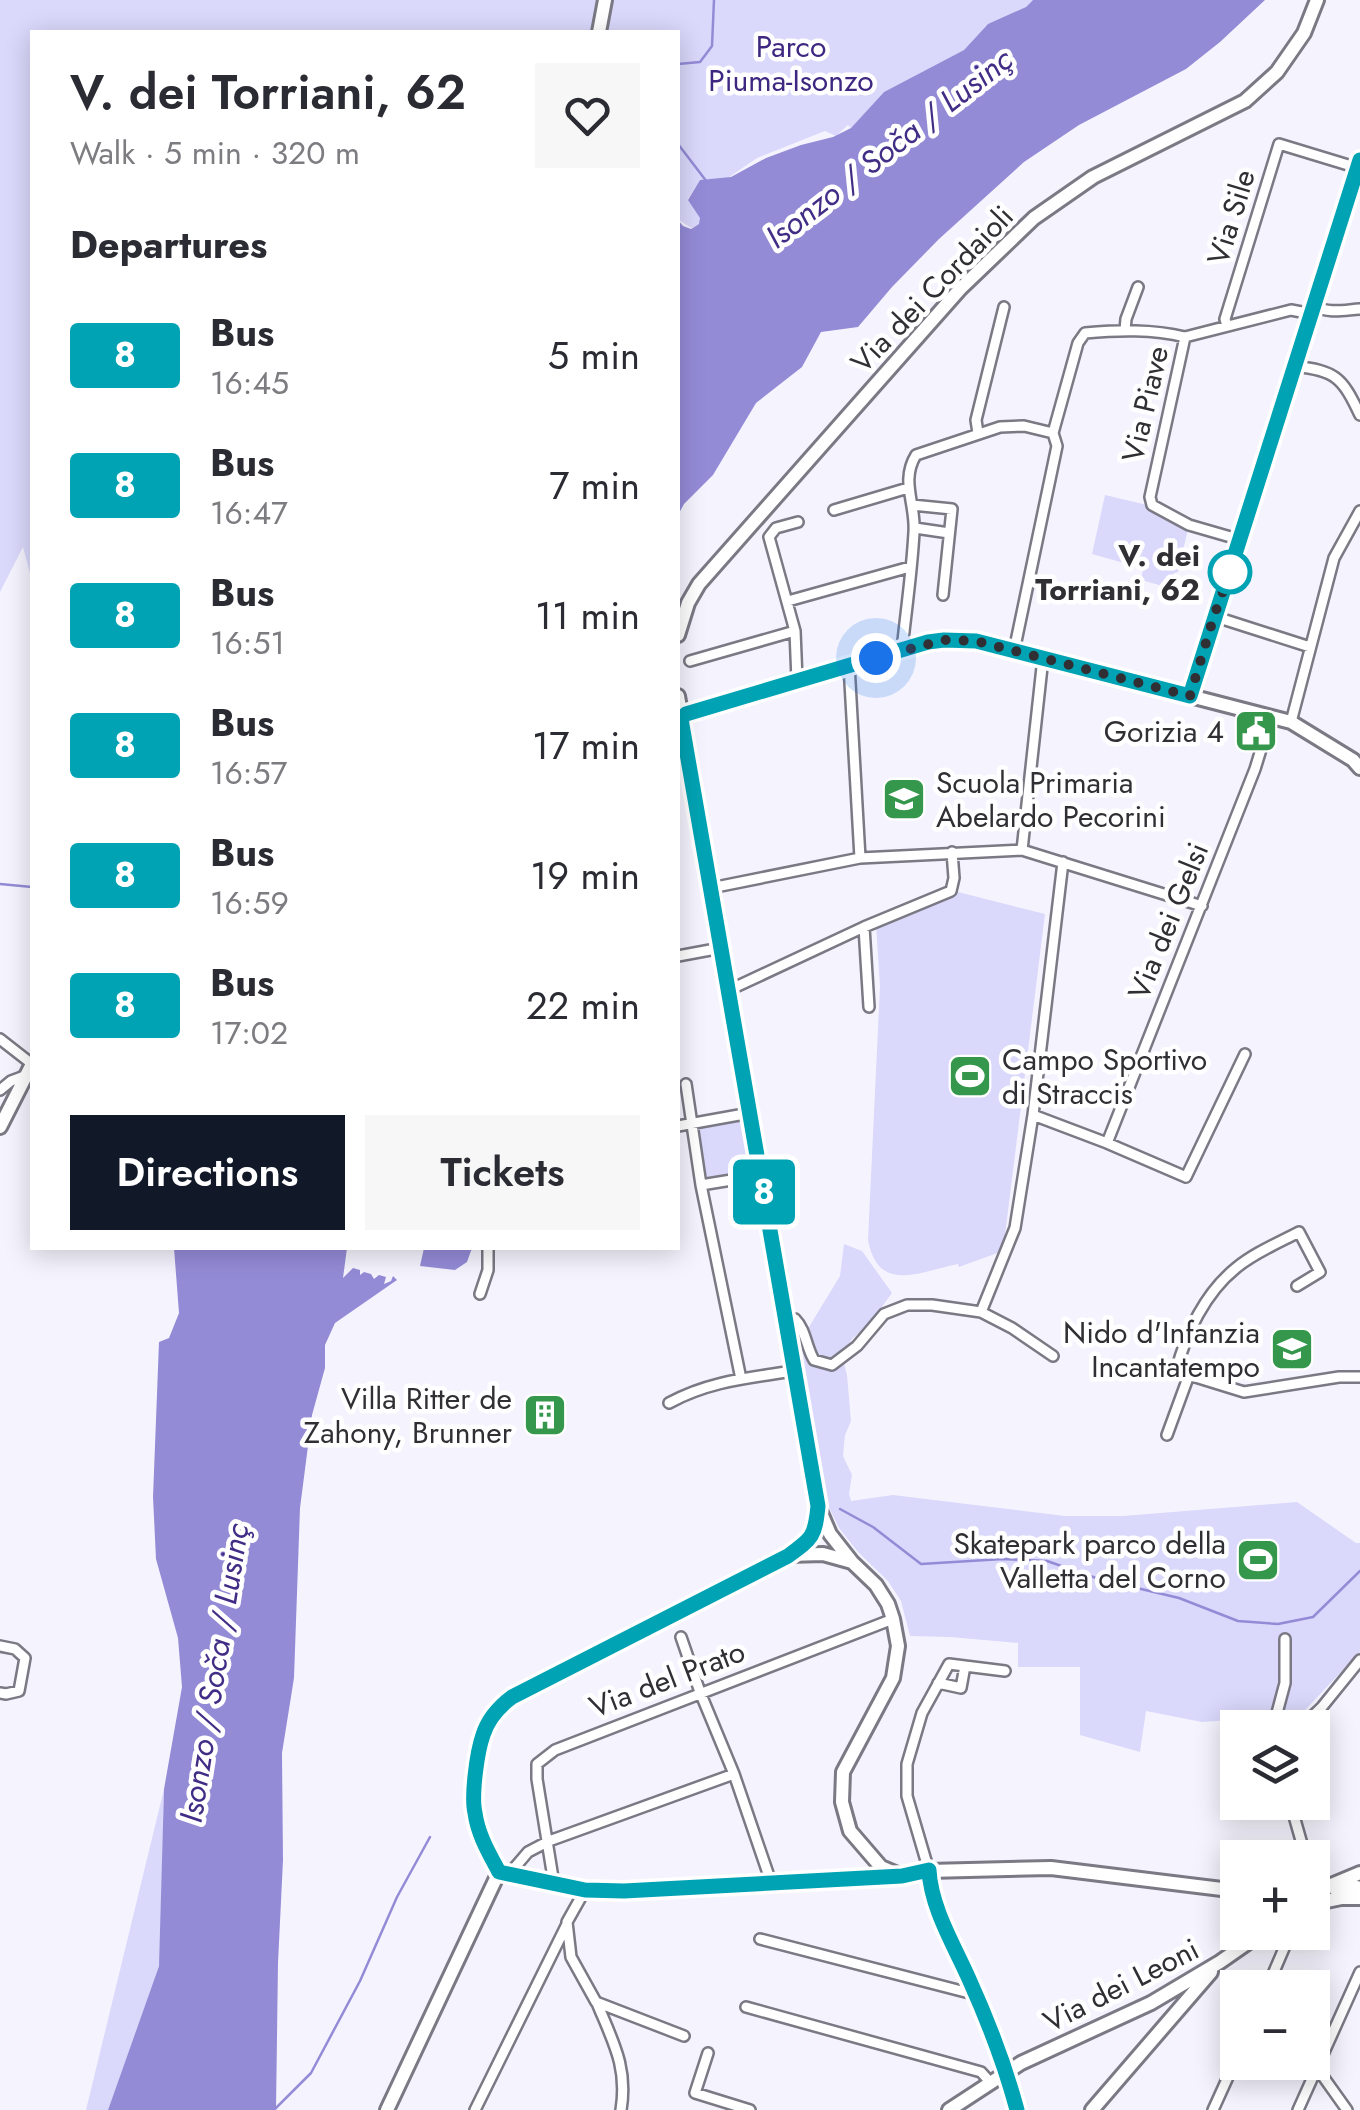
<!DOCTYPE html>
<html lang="en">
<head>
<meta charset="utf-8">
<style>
  body { margin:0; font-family:Jost,sans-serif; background:#f7f7f7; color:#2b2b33; height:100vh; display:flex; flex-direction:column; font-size:38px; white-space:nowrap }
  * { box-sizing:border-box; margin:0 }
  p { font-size:32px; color:#7c7c81 }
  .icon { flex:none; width:55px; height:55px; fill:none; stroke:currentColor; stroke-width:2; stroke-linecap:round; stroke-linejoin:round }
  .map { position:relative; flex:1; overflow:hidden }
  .details { position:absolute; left:30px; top:30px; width:650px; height:1220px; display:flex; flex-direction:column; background:#fff; border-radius:0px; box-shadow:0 5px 25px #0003 }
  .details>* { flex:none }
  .badge { padding:0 20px; border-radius:8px; font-size:35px; line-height:65px }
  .tools { position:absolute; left:1220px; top:1710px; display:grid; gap:20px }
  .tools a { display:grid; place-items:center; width:110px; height:110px; border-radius:0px; background:#fff; box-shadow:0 5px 25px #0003; font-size:50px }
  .you { position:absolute; width:50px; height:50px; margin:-25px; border:8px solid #fff; border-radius:50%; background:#1a73e8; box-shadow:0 0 0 15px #1a73e833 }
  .map>.badge { position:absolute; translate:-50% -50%; box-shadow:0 0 0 5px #fff }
  h2 { padding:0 40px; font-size:38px; line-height:90px }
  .round { display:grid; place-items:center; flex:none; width:105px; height:105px; border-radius:0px; background:#f7f7f7 }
  .head { display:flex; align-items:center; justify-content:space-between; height:170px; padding:0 40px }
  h1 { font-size:48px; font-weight:600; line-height:75px }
  .button { display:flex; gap:20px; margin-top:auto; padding:20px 40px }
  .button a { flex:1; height:115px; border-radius:0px; background:#111827; color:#fff; font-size:40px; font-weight:600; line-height:115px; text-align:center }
  .button a+a { background:#f7f7f7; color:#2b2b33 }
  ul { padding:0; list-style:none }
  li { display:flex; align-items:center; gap:30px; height:130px; padding:0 40px }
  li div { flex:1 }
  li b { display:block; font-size:38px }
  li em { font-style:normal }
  li .badge { min-width:110px; font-weight:700; text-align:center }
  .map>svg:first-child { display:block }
  .green { fill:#dad8fb }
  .water { fill:#948bd7 }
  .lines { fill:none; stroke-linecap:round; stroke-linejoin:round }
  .stream { stroke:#948bd7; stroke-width:2.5 }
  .street-casing { stroke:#7a7984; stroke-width:14 }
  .secondary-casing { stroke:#7a7984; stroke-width:18 }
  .street { stroke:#fff; stroke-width:9 }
  .secondary { stroke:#fff; stroke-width:12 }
  .line-casing { stroke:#fff; stroke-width:22 }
  .line { stroke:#00a3b4; stroke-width:15 }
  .walk { stroke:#303034; stroke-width:10; stroke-dasharray:0 18 }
  .stop-dot { fill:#fff; stroke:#00a3b4; stroke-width:5 }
  .labels { text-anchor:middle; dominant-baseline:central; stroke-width:9; stroke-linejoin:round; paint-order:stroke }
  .park-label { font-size:30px; fill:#3d2780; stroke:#fff }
  .street-label { font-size:30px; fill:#303034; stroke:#fff }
  .stop-label { font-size:30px; font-weight:bold; fill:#303034; stroke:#fff; text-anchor:end }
  .poi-label { font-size:30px; fill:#303034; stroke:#fff; text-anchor:end }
  .water-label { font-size:32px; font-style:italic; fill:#422d86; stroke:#fff }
</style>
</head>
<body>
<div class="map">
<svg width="1360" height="2110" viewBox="0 0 1360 2110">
  <rect width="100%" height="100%" fill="#f5f4fe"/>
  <path class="green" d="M0 0H1033L1026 7 986 26 964 50 884 92 851 128 848 125 836 136 825 131 757 158 728 178 700 180 688 199 700 218V224L691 228 678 219V32H32V581L23 547 0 592Z
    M1105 495 1143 504 1188 529 1178 572 1174 573 1170 588 1141 580 1144 564 1139 563 1138 567 1092 554Z
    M958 892 1045 914 1003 1251 959 1267 958 1264C919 1272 878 1294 868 1240L880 986 876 925Z
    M750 1113 762 1175 701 1185 692 1124Z
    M844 1244 862 1251 892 1293 870 1323 852 1339 842 1356 847 1375 851 1421 845 1435 843 1456 852 1475 849 1494 851 1501 893 1495 1065 1516H1123L1297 1502 1356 1543H1360V1652L1289 1727H1253L1246 1719 1202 1722 1146 1711 1140 1752 1080 1735V1667H1018V1643L950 1637 910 1636 901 1601 888 1581 858 1552 839 1528 822 1493 800 1364 798 1345 840 1276Z
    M164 1789 160 1963 108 2110H86Z"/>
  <path class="water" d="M1033 0H1265L1220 42 1186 69 1079 125 1024 162 939 239 892 287 858 327 821 332 802 367 756 403 713 475 684 504 678 515V220L683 226 691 229 699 224 700 218 688 200 700 180 731 177 766 158 801 145 833 137 851 128 884 92 964 50 988 24 1026 7Z
    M174 1248H347L343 1278 353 1268 360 1270V1275L364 1272 371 1274 374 1279 379 1275 386 1277 384 1284 391 1281 393 1276 397 1280 335 1323 325 1345V1368L312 1415 300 1508 294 1678 282 1753 283 1860 278 1963 276 2110H108L159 1966 164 1789 182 1687 178 1638 156 1559 153 1497 159 1342 169 1338 179 1313Z
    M424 1248H472L467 1262 455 1270 420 1266Z"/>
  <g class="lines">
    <path class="stream" d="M678 64 700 62 712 46 714 0
      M678 144 707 182
      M0 884 32 887
      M840 1509 873 1527 921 1564 1003 1559 1047 1561 1099 1579 1179 1598 1238 1621 1278 1624 1313 1617 1360 1571
      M274 2110 311 2073 360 1981 397 1897 430 1837"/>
    <g class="street-casing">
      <path id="street" d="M1315 306C1329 314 1344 310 1360 309
        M1227 326 1225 319 1279 144 1358 168
        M1125 330 1126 319 1138 287
        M1294 366C1336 371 1342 377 1360 415
        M978 433 976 420 1004 307
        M912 505 952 509 943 595
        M834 510 908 488
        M915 528 949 533
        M1241 540 1189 525 1152 505 1150 497 1185 337 1291 310 1312 314
        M788 601 910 567
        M1213 616 1310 647
        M902 650C906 611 912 571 914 532 916 504 900 481 916 455L1000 427 1024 426 1053 433
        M1014 651 1057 446 1053 433 1078 343 1085 333C1119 330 1152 329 1185 337
        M690 661 795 631
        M849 665 860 858
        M797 680 795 631 769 537 776 528 798 522
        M1190 696 1360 160
        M1291 722 1334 558 1360 511
        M1022 850 1043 658
        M711 888 860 858 1022 850 1202 906
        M864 927 869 1007
        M678 956 721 948
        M727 991 864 927 951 891 954 878 952 852
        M0 1039 32 1064
        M686 1084 701 1185 741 1379
        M0 1090 11 1081 27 1075
        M1033 1115 1107 1143 1186 1177 1245 1054
        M678 1126 750 1113
        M1107 1143 1255 769 1271 717
        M701 1185 762 1175
        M480 1294 488 1270V1248
        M981 1312 1015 1228 1033 1115 1063 862
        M784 1321 795 1319C806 1330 806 1347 814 1360L832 1365 857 1346 884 1314 907 1305H932L981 1312 1012 1328 1053 1356
        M1144 1369 1176 1371 1244 1392 1339 1377H1360
        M1176 1371C1186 1333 1205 1293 1236 1268 1254 1253 1278 1243 1299 1232L1320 1272 1297 1286
        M669 1403C709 1381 749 1378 793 1371
        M1167 1435 1189 1375
        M681 1637 700 1692 734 1774 771 1882
        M0 1646 15 1649 25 1658 19 1691 6 1694 0 1693
        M1005 1671 949 1664 922 1713 907 1764V1796L929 1871 933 1897 977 1995 1006 2072
        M938 1683 961 1688 965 1666
        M1273 1728 1285 1683V1639
        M1300 1728 1322 1707 1360 1660
        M1290 1802 1306 1858
        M499 1872 585 1890 623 1891 899 1876
        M510 1873 528 1852 549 1841 734 1774
        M554 1884 537 1779V1764L555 1750 893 1619
        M585 1890 567 1922 571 1957 596 2002 684 2036
        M760 1939 977 1995
        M1267 1988 1291 1932
        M597 2003C613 2042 628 2067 621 2110
        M746 2007 981 2072 990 2082
        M708 2053 695 2093 750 2110
        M1317 2068 1347 2110
        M475 2110 567 1924
        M1213 2110 1238 2055
        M1298 2110 1360 1972"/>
    </g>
    <g class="secondary-casing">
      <path id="secondary" d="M599 32 605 0
        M678 635 688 603 699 584 960 289 1034 218 1093 177 1245 101 1277 72 1304 33 1317 0
        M678 696 818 1506 830 1534 852 1562
        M681 719 687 714 928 642 959 639 1043 658 1291 722 1353 760 1360 768
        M0 1127 32 1064
        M790 1554C810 1540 815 1536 817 1511
        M1335 1889 1353 1886 1360 1888
        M1312 1893 1360 1873
        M1312 1904 1341 1898H1360
        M1006 2072 1017 2110
        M387 2110 499 1872C489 1853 479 1835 475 1813 471 1795 477 1752 483 1734 488 1719 500 1706 512 1697L788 1555 823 1554 852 1562 876 1585 888 1604 893 1619 898 1646 893 1678 843 1772 842 1802 850 1831 881 1867 902 1876 929 1871 1051 1868 1238 1891
        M949 2110 1021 2063 1151 2003 1220 1962 1263 1932
        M1092 2110 1211 1972"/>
    </g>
    <use href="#street" class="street"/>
    <use href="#secondary" class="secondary"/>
  </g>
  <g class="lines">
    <g class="line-casing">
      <path id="line" d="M1017 2110C1005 2065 988 2021 969 1979 954 1945 931 1908 929 1870L902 1876 624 1891 585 1890 499 1872C489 1853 478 1835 475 1813 471 1796 477 1752 483 1735 488 1719 500 1706 512 1697L788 1556C813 1538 815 1536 818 1506L681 719 686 714 928 642 944 640 976 641 1190 696 1360 160"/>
    </g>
    <use href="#line" class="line"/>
    <path class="walk" d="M876 658 944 640 976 641 1190 696 1214 616 1230 572"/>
  </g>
  <defs>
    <g id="civic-square" transform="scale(2.25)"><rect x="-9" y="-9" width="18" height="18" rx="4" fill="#34974b" stroke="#fff"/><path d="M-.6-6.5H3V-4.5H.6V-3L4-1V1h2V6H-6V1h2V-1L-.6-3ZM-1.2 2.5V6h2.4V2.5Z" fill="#fff"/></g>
    <g id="school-square" transform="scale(2.25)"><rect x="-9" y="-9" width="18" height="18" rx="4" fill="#34974b" stroke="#fff"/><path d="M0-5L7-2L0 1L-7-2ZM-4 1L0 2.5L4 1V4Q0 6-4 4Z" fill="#fff"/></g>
    <g id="stadium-square" transform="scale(2.25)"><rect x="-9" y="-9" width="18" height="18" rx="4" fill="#34974b" stroke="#fff"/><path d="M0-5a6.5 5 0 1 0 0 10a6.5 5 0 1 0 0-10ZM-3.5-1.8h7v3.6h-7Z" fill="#fff"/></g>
    <g id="building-square" transform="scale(2.25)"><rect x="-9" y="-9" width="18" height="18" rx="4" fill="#34974b" stroke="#fff"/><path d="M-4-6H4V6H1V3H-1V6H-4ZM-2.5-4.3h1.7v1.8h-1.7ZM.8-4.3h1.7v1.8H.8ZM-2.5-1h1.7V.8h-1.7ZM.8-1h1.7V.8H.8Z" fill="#fff"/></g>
  </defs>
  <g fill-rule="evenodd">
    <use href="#civic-square" x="1256" y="731"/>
    <use href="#school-square" x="904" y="799"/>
    <use href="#stadium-square" x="970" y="1076"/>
    <use href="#school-square" x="1292" y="1349"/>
    <use href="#building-square" x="545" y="1415"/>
    <use href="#stadium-square" x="1258" y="1560"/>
  </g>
  <circle class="stop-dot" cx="1230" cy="572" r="20"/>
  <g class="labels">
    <g class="park-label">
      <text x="791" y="46">Parco<tspan x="791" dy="34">Piuma-Isonzo</tspan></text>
    </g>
    <g class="street-label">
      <text transform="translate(1231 217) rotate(-73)">Via Sile</text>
      <text transform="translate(932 289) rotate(-46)">Via dei Cordaioli</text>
      <text transform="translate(1145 404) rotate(-77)">Via Piave</text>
      <text transform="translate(1168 921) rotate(-68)">Via dei Gelsi</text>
      <text transform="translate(667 1679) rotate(-21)">Via del Prato</text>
      <text transform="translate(1121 1985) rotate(-27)">Via dei Leoni</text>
    </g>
    <g class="stop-label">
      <text x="1200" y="555">V. dei<tspan x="1200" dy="34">Torriani, 62</tspan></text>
    </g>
    <g class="poi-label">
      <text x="1224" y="731">Gorizia 4</text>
      <text x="936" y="782" text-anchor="start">Scuola Primaria<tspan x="936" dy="34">Abelardo Pecorini</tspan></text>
      <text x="1002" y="1059" text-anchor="start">Campo Sportivo<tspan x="1002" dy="34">di Straccis</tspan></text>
      <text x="1260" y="1332">Nido d'Infanzia<tspan x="1260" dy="34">Incantatempo</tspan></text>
      <text x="512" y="1398">Villa Ritter de<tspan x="512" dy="34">Zahony, Brunner</tspan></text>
      <text x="1226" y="1543">Skatepark parco della<tspan x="1226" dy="34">Valletta del Corno</tspan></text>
    </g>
    <g class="water-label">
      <text transform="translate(889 148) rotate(-38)">Isonzo / Soča / Lusinç</text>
      <text transform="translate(214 1673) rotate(-81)">Isonzo / Soča / Lusinç</text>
    </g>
  </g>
</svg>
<div class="tools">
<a><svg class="icon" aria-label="layers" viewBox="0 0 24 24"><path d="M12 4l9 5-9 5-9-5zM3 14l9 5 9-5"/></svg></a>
<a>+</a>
<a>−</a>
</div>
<div class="you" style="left:876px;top:658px"></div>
<b class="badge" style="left:764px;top:1192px;background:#00a3b4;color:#fff">8</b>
<section class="details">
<div class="head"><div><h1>V. dei Torriani, 62</h1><p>Walk · 5 min · 320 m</p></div><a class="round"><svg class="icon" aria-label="heart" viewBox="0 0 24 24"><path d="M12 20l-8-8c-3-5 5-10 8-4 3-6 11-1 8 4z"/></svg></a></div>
<h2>Departures</h2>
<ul>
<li><span class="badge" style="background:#00a3b4;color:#fff">8</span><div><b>Bus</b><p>16:45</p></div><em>5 min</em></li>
<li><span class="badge" style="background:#00a3b4;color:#fff">8</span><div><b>Bus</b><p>16:47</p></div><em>7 min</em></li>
<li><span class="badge" style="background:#00a3b4;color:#fff">8</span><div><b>Bus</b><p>16:51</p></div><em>11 min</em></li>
<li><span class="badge" style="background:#00a3b4;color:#fff">8</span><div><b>Bus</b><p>16:57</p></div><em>17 min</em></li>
<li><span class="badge" style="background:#00a3b4;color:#fff">8</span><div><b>Bus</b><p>16:59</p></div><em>19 min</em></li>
<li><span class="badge" style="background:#00a3b4;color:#fff">8</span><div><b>Bus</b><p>17:02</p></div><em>22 min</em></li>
</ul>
<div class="button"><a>Directions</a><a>Tickets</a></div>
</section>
</div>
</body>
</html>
